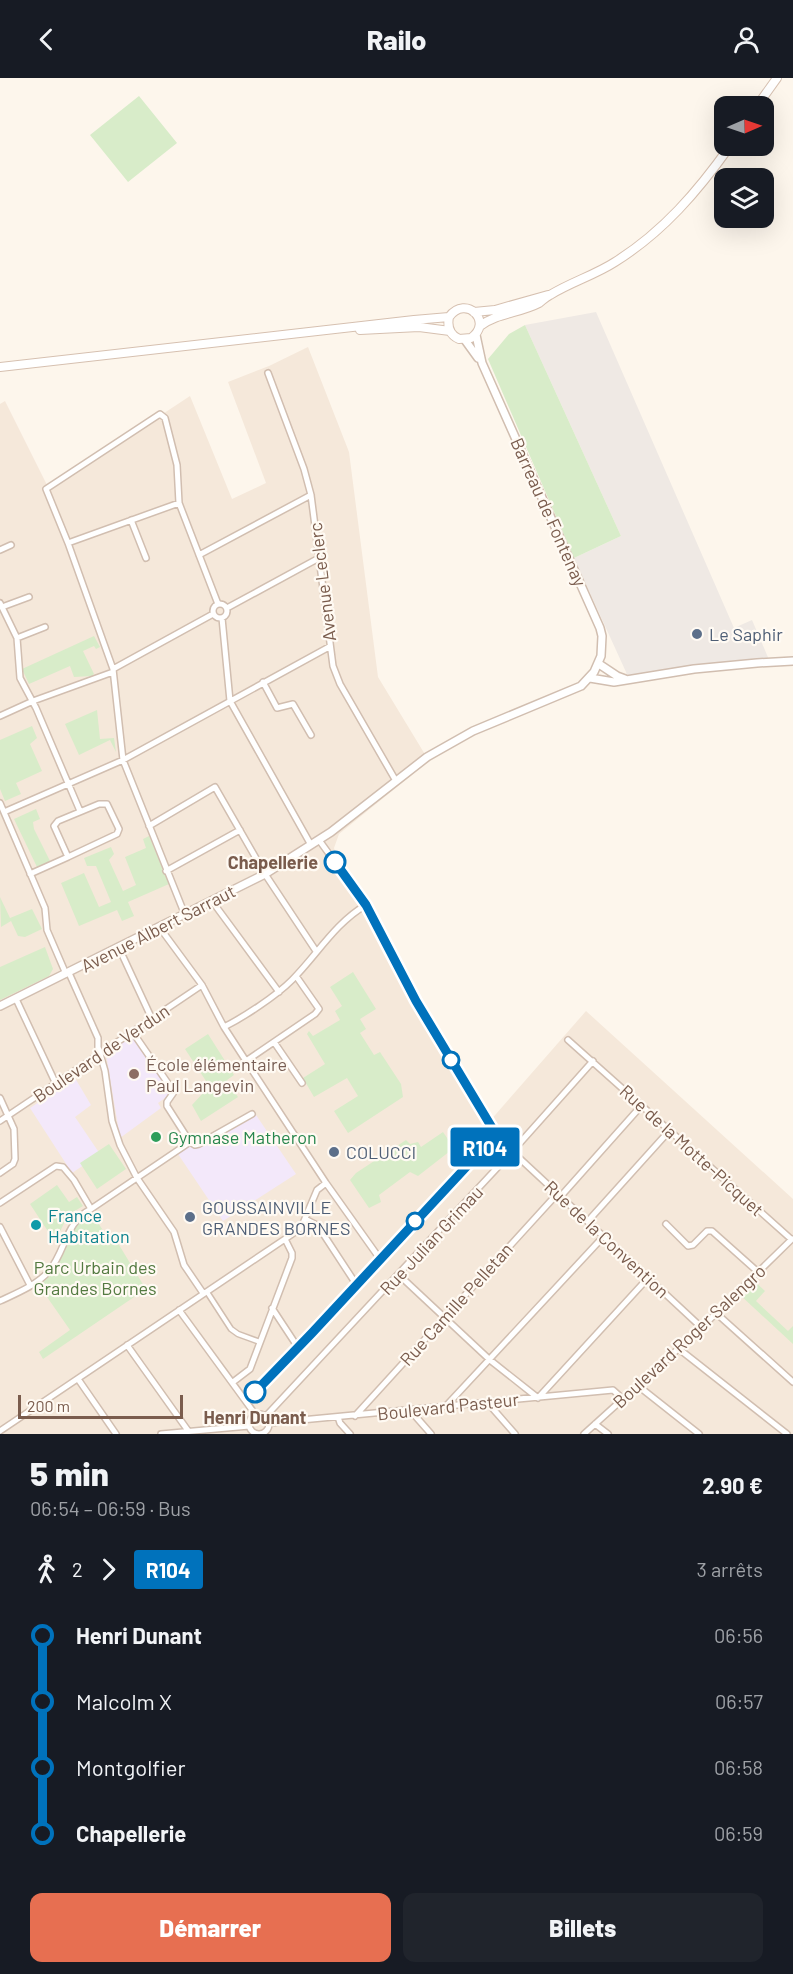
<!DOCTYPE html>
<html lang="fr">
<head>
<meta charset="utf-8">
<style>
  body { margin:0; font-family:Barlow,sans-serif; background:#20242c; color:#f1f3f6; height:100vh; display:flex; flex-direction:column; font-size:22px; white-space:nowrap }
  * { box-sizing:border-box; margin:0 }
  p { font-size:20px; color:#9ea1a6 }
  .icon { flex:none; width:33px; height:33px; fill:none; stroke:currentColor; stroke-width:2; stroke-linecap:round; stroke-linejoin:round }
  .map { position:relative; height:1356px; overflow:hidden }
  .drawer { display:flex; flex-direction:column; background:#171b24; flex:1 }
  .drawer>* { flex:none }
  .badge { padding:0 12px; border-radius:4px; font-size:21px; line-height:39px }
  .needle { width:39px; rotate:88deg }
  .fabs { position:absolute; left:714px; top:18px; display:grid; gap:12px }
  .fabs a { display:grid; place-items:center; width:60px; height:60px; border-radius:12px; background:#171b24; box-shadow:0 6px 24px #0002; font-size:30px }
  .scale { position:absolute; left:18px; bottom:15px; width:165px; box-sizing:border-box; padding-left:6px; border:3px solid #7a5c4d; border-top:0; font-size:16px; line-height:21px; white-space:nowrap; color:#7a5c4d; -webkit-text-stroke:4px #fffaf3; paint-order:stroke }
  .map>.badge { position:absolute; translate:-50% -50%; box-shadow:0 0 0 3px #fff }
  .legs { display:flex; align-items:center; gap:9px; height:66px; padding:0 30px; font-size:20px }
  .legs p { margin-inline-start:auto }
  .overview { display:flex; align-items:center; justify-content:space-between; height:102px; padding:0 30px }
  h1 { font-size:33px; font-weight:800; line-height:45px }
  .action { display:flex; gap:12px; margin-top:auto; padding:12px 30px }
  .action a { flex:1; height:69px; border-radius:12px; background:#e76f51; color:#fff; font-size:24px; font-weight:800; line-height:69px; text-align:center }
  .action a+a { background:#20242c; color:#f1f3f6 }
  ul { padding:0 30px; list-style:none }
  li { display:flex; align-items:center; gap:21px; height:66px; font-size:22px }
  li i { display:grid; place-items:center; width:9px; height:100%; margin:0 8px; background:currentColor }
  li i::after { content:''; width:15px; height:15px; margin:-8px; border:4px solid; border-radius:50%; background:#171b24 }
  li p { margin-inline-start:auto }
  li:first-child i { background:linear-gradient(#0000 50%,currentColor 0) }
  li:last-child i { background:linear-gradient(currentColor 50%,#0000 0) }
  header { display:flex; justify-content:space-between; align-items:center; height:78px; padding:0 30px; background:#171b24; font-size:27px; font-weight:800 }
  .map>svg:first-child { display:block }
  .residential { fill:#f5e8da }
  .industrial { fill:#efe9e4 }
  .education { fill:#f3e8fa }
  .green { fill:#d8ecc9 }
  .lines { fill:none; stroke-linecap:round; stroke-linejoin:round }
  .pedestrian-casing { stroke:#d1beb0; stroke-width:7 }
  .minor-casing { stroke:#d1beb0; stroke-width:8 }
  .tertiary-casing { stroke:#d1beb0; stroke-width:10 }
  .secondary-casing { stroke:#d6c0b0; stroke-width:10 }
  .pedestrian { stroke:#fff; stroke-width:4 }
  .minor { stroke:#fff; stroke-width:5 }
  .tertiary { stroke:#fff; stroke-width:7 }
  .secondary { stroke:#fff; stroke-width:8 }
  .line-1-casing { stroke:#fff; stroke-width:14 }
  .line-1 { stroke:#0072bc; stroke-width:9 }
  .service-dot { fill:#5c6f8a; stroke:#fffaf3; stroke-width:2 }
  .stop-1-dot { fill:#fff; stroke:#0072bc; stroke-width:3 }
  .education-dot { fill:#8d6e63; stroke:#fffaf3; stroke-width:2 }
  .leisure-dot { fill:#2e9e5b; stroke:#fffaf3; stroke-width:2 }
  .culture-dot { fill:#0f9aa8; stroke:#fffaf3; stroke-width:2 }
  .labels { text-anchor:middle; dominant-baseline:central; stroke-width:4.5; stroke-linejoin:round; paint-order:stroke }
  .street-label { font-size:18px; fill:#7a5c4d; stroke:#fffaf3 }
  .service-label { font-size:18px; fill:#4e5e75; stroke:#fffaf3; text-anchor:start }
  .stop-label { font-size:18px; font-weight:bold; fill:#7a5c4d; stroke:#fffaf3; text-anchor:end }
  .education-label { font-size:18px; fill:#785e54; stroke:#fffaf3; text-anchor:start }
  .leisure-label { font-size:18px; fill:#27864d; stroke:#fffaf3; text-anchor:start }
  .culture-label { font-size:18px; fill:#0d838f; stroke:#fffaf3; text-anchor:start }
  .park-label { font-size:18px; fill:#537a41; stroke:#fffaf3 }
</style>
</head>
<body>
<header><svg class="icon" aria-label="back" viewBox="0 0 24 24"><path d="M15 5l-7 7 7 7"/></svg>Railo<svg class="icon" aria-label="person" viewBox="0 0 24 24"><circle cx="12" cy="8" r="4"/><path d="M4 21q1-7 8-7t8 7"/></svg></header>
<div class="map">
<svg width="793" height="1356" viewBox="0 0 793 1356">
  <rect width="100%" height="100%" fill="#fdf6ec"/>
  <path class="residential" d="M308 269 349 374 378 599 429 683 339 756 334 770 341 792 366 827 400 892 489 1044 586 933 793 1121V1356H0V326L5 323 49 411 190 318 232 421 266 405 228 304 269 288Z"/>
  <path class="industrial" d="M596 234 734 550 752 542 770 584 628 602 626 594 574 480 621 458 525 247Z"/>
  <path class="education" d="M132 958 172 1015 158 1025 161 1030 120 1060 106 976Z
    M75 1000 91 1027 75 1039 100 1076 72 1095 30 1030Z
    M256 1037 296 1096 223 1143 178 1076 190 1067 193 1070H197Z"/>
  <path class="green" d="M139 18 177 65 128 104 90 57Z
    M525 247 621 458 574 480 488 281 509 256Z
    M94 558 100 569 96 571 94 568 83 573 94 596 92 598 74 599 70 588 29 606 22 591Z
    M97 632 100 661 114 660 116 674 110 662 79 677 65 646Z
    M32 648 37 660 30 666 42 693 16 705 21 716 5 723 0 711V662Z
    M36 731 40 741 33 744 34 751 50 783 37 789 14 741Z
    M149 758 169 806 128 824 134 838 122 843 117 832 79 848 61 805 84 795 99 829 111 824 96 788H87L84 780 111 769 114 776 109 782 123 813 136 807 125 779 146 770 143 761Z
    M0 819 10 840 32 831 42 851 25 859 18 858 11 843 1 849Z
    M45 869 53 891 49 898 0 922V889Z
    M353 894 376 931 360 941 366 951 360 955 374 977 380 974 401 1006 403 1019 348 1055 334 1033 358 1018 347 1000 314 1019 303 1000 325 986 307 956 309 953 313 958 340 942 335 933 342 928 330 909Z
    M208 956 234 997 227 1002 238 1019 201 1043 192 1027 203 1015 199 1008 206 1003 185 971Z
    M443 1054 454 1070 418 1098 410 1094 379 1117 381 1124 369 1130 350 1102 356 1095 406 1062 410 1066 418 1064 421 1069Z
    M109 1066 126 1091 97 1111 80 1085Z
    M57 1107 69 1124 77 1119 83 1128 68 1137 55 1164 30 1126Z
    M91 1134 108 1160 113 1157 144 1208 139 1212 140 1215 43 1281 39 1274 70 1252 38 1206C62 1189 58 1177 71 1154 75 1146 84 1140 91 1134Z
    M753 1202 765 1213 756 1223 788 1253 793 1248V1266L739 1216Z"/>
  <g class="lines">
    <g class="pedestrian-casing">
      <path id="pedestrian" d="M207 1214 231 1251 238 1256 260 1264"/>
    </g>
    <g class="minor-casing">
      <path id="minor" d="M268 295 304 391 311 417 333 588 340 606 396 703
        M131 442 146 480
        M68 465 179 425
        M0 472 11 467
        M199 477 311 417
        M0 525 17 560 20 600 36 630 80 733
        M213 533a7 7 0 1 1 14 0a7 7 0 1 1-14 0Z
        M2 529 29 519
        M227 530 319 480
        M222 540 230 623 311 767
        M17 560 45 549
        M113 591 213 536
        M263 604 277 630 293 626 311 657
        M0 638 33 623 113 594
        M0 725 45 830 47 852 66 896
        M99 726H107L119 751 117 756 68 779 54 748 58 743Z
        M4 734 123 682 329 569
        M149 748 215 709 265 796 316 873
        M319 762 366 827 416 923 506 1072 516 1077 701 1249
        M166 793 240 752
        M30 796 68 779
        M212 823 279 914
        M185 837 123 682 113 591 68 465 46 411 160 336 165 340 177 387 179 425 218 526
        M160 850 202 907 224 949 246 983 315 936 319 931 296 898
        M119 870 152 941
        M69 895 98 960V969L105 993 112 1043 120 1067 137 1100 174 1154 184 1187 203 1215
        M16 921 56 1006
        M224 949C244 939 276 918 292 902 317 877 335 845 366 827
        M134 953V956L174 1014 167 1024V1028L190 1064 195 1067 199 1066 252 1036
        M568 962 791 1161
        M274 964 302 1005
        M246 983 326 1105 380 1181
        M0 1020 14 1051 15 1081 13 1086 0 1095
        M0 1043 202 907
        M561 1118 642 1027
        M0 1125 56 1088 63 1089 74 1102 91 1131 190 1064
        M305 1141 315 1146 320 1151 356 1206
        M588 1143 670 1052
        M666 1146 688 1168 693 1167 707 1153H712L758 1194
        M0 1149 30 1207
        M399 1197 490 1282 538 1320 648 1200
        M0 1223C17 1215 37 1207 49 1193 66 1173 65 1144 91 1131
        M272 1230 297 1268
        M179 1232 255 1336
        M716 1235 793 1304
        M127 1267 189 1354
        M679 1271 787 1356
        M78 1301 116 1356
        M233 1304 250 1291 292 1180V1175L285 1161 301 1150 317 1112 326 1105
        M637 1307 699 1356
        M247 1323 312 1255 481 1073 497 1058
        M487 1324 515 1356
        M446 1328 604 1158
        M410 1332 431 1356
        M249 1346a10 10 0 1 1 20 0a10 10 0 1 1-20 0Z
        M266 1338 511 1075 593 983
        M355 1338 558 1115
        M338 1339 340 1345 350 1356
        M270 1345 613 1312 623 1321
        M595 1346 608 1356
        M0 1353 285 1161
        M161 1356 249 1348
        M584 1356 698 1253 792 1161"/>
    </g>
    <g class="tertiary-casing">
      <path id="tertiary" d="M465 262 478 280
        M599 586 617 598 625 601
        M590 600 614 604 694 591 757 585 793 583
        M0 928 265 796 331 754 427 679 473 653 581 608 594 594 601 578 602 558 600 550 482 285 476 257"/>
    </g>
    <g class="secondary-casing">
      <path id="secondary" d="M757 28 777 0
        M474 234 495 232 548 217
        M480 248C497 235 520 235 539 225 543 222 546 219 550 217 571 204 595 197 615 184 663 154 698 113 730 68
        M360 252 419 249 450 253
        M0 289 414 242 449 239C466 216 494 244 471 260L459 261C450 257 447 249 449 239"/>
    </g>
    <use href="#pedestrian" class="pedestrian"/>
    <use href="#minor" class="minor"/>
    <use href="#tertiary" class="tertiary"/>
    <use href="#secondary" class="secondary"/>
  </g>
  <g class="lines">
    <g class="line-1-casing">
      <path id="line-1" d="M255 1314 312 1255 481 1073 497 1058 416 923 366 827 335 784"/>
    </g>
    <use href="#line-1" class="line-1"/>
  </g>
  <g class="service-dot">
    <circle cx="697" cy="556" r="6"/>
    <circle cx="334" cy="1074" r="6"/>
    <circle cx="190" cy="1139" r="6"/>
  </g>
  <g class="stop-1-dot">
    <circle cx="335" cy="784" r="10"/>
    <circle cx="451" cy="982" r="8"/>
    <circle cx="415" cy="1143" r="8"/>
    <circle cx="255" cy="1314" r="10"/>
  </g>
  <circle class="education-dot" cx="134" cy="996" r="6"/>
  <circle class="leisure-dot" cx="156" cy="1059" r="6"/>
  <circle class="culture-dot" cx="36" cy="1147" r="6"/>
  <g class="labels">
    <g class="street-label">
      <text transform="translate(549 434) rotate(66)">Barreau de Fontenay</text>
      <text transform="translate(322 504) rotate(-97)">Avenue Leclerc</text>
      <text transform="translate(158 850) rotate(-27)">Avenue Albert Sarraut</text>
      <text transform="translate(101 975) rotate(-34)">Boulevard de Verdun</text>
      <text transform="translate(692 1072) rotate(42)">Rue de la Motte-Picquet</text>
      <text transform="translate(607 1161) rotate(43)">Rue de la Convention</text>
      <text transform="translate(431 1162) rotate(-47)">Rue Julian Grimau</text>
      <text transform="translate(456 1226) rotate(-48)">Rue Camille Pelletan</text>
      <text transform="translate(689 1258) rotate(-43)">Boulevard Roger Salengro</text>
      <text transform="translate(448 1328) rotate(-6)">Boulevard Pasteur</text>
    </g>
    <g class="service-label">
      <text x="709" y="556">Le Saphir</text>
      <text x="346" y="1074">COLUCCI</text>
      <text x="202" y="1129">GOUSSAINVILLE<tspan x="202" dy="21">GRANDES BORNES</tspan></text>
    </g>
    <g class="stop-label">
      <text x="318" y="784">Chapellerie</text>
      <text x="255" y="1339" text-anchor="middle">Henri Dunant</text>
    </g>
    <g class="education-label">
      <text x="146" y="986">École élémentaire<tspan x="146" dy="21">Paul Langevin</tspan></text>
    </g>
    <g class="leisure-label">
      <text x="168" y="1059">Gymnase Matheron</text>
    </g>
    <g class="culture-label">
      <text x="48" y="1137">France<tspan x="48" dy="21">Habitation</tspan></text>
    </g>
    <g class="park-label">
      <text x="95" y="1189">Parc Urbain des<tspan x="95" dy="21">Grandes Bornes</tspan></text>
    </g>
  </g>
</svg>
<div class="fabs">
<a><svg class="needle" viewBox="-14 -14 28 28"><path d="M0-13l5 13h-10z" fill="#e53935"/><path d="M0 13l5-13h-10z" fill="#9ea1a6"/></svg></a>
<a><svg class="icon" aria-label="layers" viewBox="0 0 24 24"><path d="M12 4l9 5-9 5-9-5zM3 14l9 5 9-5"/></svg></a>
</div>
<div class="scale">200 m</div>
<b class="badge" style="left:485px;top:1069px;background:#0072bc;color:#fff">R104</b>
</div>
<section class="drawer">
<div class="overview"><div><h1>5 min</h1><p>06:54 – 06:59 · Bus</p></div><b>2.90 €</b></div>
<div class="legs"><svg class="icon" aria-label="walk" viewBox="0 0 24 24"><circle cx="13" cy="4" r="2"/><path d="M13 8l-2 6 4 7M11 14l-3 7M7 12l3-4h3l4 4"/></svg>2<svg class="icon" aria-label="forward" viewBox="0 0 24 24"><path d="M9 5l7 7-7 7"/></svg><b class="badge" style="background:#0072bc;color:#fff">R104</b><p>3 arrêts</p></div>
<ul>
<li><i style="color:#0072bc"></i><b>Henri Dunant</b><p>06:56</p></li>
<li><i style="color:#0072bc"></i><span>Malcolm X</span><p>06:57</p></li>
<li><i style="color:#0072bc"></i><span>Montgolfier</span><p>06:58</p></li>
<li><i style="color:#0072bc"></i><b>Chapellerie</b><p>06:59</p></li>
</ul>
<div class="action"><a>Démarrer</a><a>Billets</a></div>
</section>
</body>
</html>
